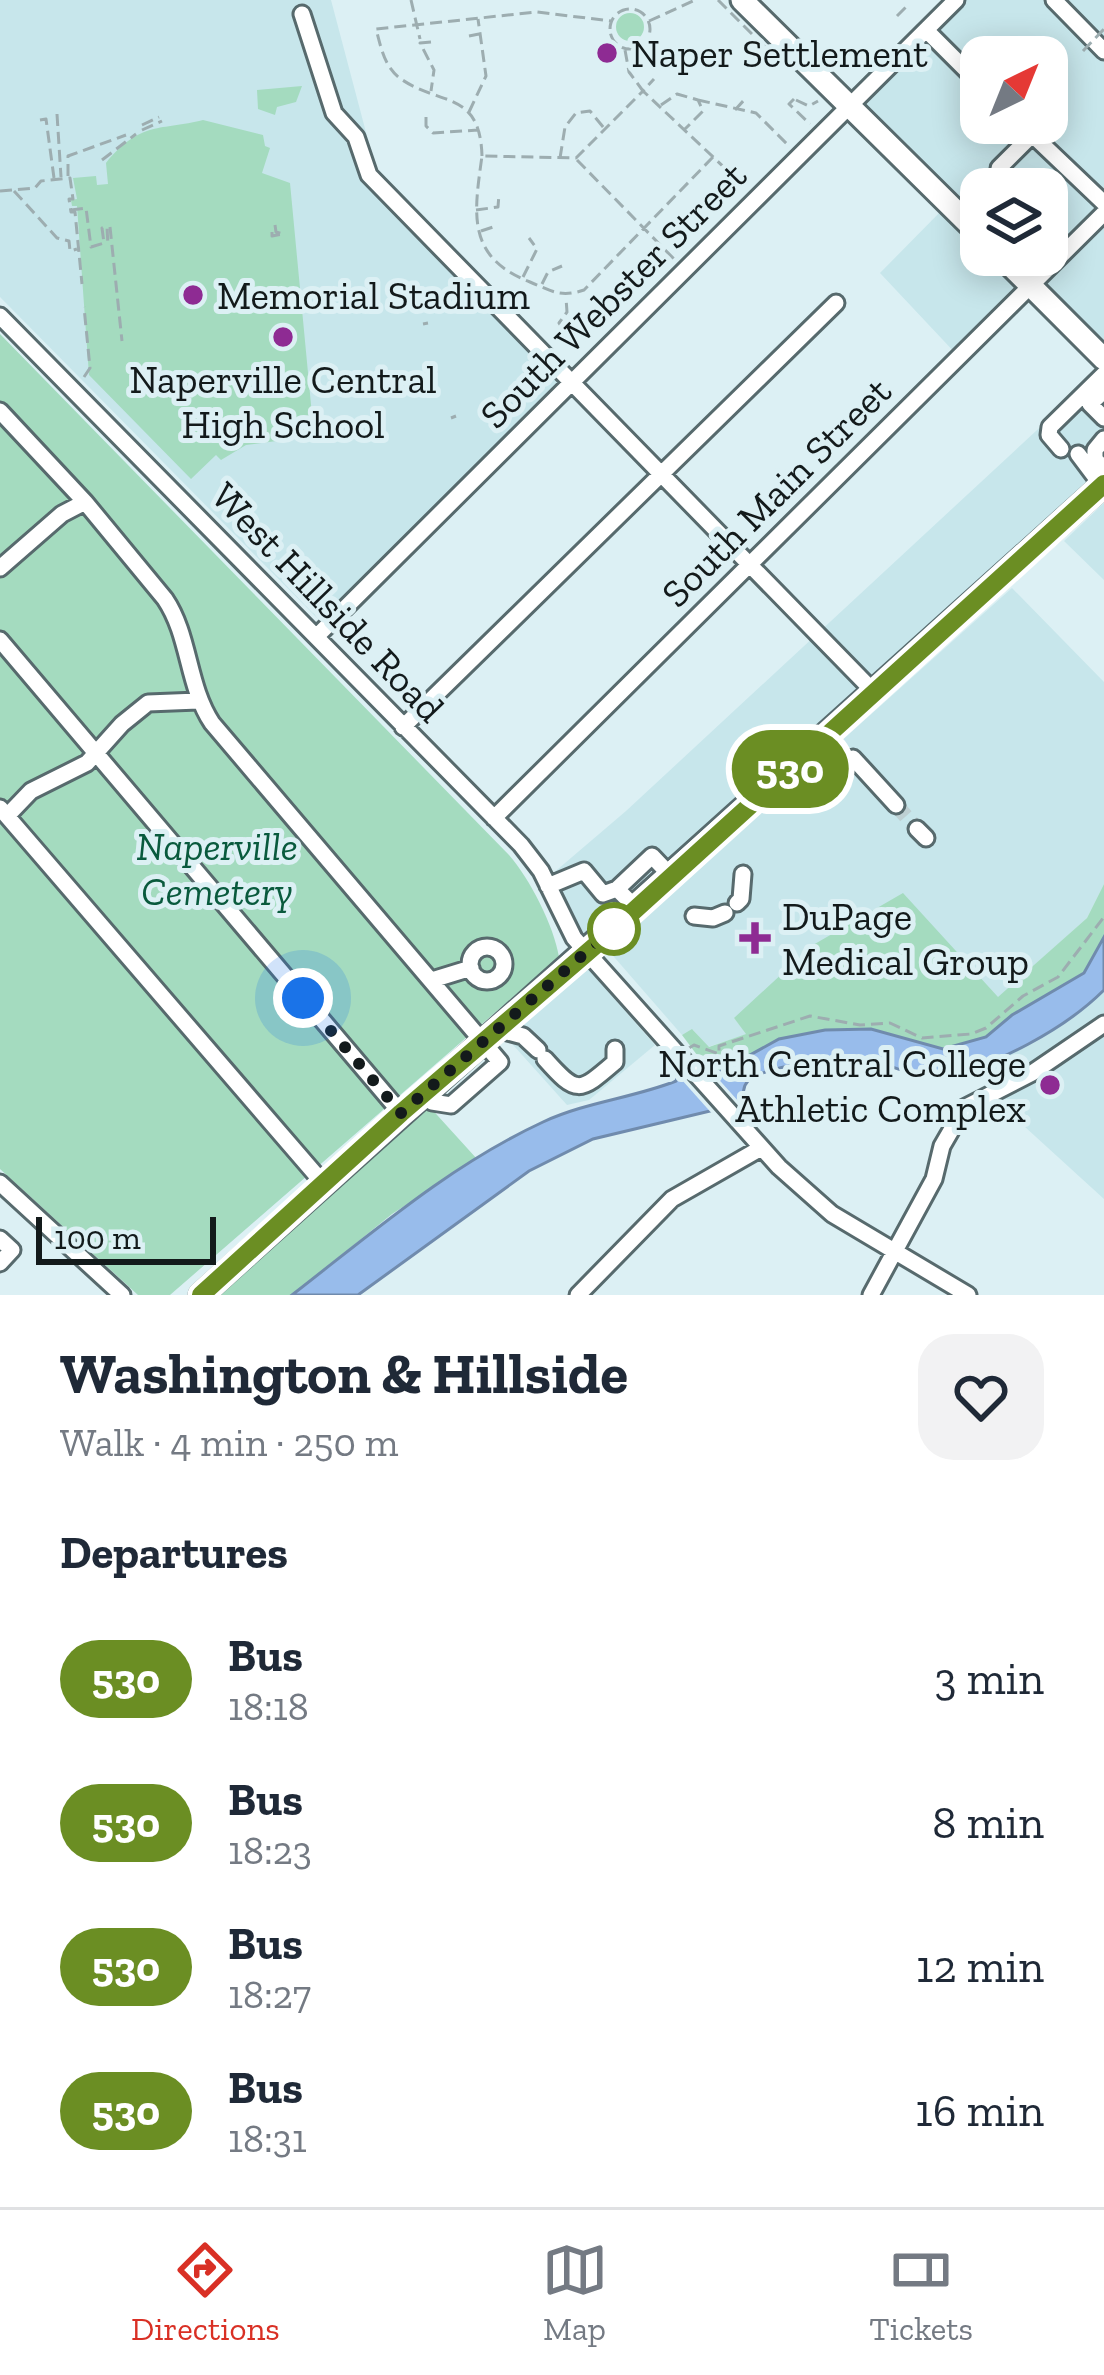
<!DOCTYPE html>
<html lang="en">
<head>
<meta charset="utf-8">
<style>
  body { margin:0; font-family:"Zilla Slab",serif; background:#f2f2f3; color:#1f2937; height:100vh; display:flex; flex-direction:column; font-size:45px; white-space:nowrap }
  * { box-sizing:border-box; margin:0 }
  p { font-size:39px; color:#747a83 }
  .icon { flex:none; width:66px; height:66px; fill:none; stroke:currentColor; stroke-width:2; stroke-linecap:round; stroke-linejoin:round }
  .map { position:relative; height:1295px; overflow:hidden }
  .panel { display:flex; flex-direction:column; background:#fff; flex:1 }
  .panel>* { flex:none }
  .badge { padding:0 24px; border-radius:39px; font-size:42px; line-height:78px }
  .needle { width:78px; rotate:43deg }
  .fabs { position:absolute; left:960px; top:36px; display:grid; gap:24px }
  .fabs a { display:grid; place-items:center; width:108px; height:108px; border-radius:24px; background:#fff; box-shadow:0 6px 30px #0003; font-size:60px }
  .scale { position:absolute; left:36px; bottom:30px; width:180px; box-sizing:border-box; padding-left:12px; border:6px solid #131a1b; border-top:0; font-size:33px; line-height:42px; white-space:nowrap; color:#131a1b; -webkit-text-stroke:9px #dcf0f4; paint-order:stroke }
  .you { position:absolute; width:60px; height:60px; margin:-30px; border:9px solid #fff; border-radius:50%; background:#1a73e8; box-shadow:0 0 0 18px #1a73e833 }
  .map>.badge { position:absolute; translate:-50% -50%; box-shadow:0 0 0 6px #fff }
  h2 { padding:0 60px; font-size:45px; line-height:108px }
  .round { display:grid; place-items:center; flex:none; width:126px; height:126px; border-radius:36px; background:#f2f2f3 }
  .summary { display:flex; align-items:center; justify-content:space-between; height:204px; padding:0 60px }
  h1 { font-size:57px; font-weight:800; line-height:90px }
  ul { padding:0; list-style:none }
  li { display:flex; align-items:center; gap:36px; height:144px; padding:0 60px }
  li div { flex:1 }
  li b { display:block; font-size:45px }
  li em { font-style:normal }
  li .badge { min-width:132px; font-weight:700; text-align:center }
  .dock { display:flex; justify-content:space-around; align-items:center; height:168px; border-top:3px solid #e0e1e3; background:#fff; font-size:33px; color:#747a83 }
  .dock a { display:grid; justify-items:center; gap:6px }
  .dock .current { color:#d93025 }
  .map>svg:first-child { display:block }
  .built { fill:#c7e6eb; fill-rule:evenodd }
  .green { fill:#a4dbbf }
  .water { fill:#98bceb; stroke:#708bad; stroke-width:3 }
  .pier { fill:#dcf0f4 }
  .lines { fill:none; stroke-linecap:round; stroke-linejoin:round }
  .minor-tunnel { stroke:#bed0d3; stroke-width:15; stroke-dasharray:15 8; stroke-linecap:butt }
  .minor-casing { stroke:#576a6d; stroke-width:21 }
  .major-casing { stroke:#576a6d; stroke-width:27 }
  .path { stroke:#9dadb0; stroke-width:3; stroke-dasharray:12 6; stroke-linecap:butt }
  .minor { stroke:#fff; stroke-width:15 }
  .major { stroke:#fff; stroke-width:21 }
  .path-bridge { stroke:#9dadb0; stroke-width:3; stroke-dasharray:12 6; stroke-linecap:butt }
  .line-casing { stroke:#fff; stroke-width:27 }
  .line { stroke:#6b8e23; stroke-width:18 }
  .walk { stroke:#131a1b; stroke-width:12; stroke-dasharray:0 21.6 }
  .poi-dot { fill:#8e2b93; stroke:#dcf0f4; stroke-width:4.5 }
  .stop-dot { fill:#fff; stroke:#6b8e23; stroke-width:6 }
  .labels { text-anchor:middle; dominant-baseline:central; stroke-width:10; stroke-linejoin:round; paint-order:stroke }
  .poi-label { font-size:39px; fill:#131a1b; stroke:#dcf0f4; text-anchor:start }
  .street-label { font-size:39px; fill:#131a1b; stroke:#dcf0f4 }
  .park-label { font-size:39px; font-style:italic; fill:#095a3d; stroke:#dcf0f4 }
</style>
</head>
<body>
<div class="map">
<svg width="1104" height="1295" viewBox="0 0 1104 1295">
  <rect width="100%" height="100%" fill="#dcf0f4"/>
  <path class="built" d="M0 0H331L381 189 567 377 319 620 0 297Z
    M962 0H1104V357L1030 283 958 356 880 273 945 207 852 117ZM981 57H1047V123H981ZM981 189H1047V255H981Z
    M1104 368V474L585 943 551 875 626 811Z
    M1104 503V580L1064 541Z
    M1012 588 1104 682V884L1087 918 998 998 734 1018 747 1034 708 1047 693 1030 682 1035 608 950Z
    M588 969 655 1045 589 1100 567 1105 506 1037Z
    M1104 990V1199L1002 1106 989 1063 1069 1019Z"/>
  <path class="green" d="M616 27a14 14 0 1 1 28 0a14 14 0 1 1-28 0Z
    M302 86 296 102 277 107 275 115 258 109 257 90Z
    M203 120 263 135 265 146 270 148 262 173 290 183 314 436 246 445 221 460 216 455 191 479 89 375 77 206H72L71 200 77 199 73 178 96 176 97 185 108 184 106 163C141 120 161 131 203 120Z
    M0 334 509 855C530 879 554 926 559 957L170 1295H138L0 1169Z
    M1104 884V937L1084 973 1012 1015 986 1037 943 1049 885 1034 734 1062 719 1072 700 1059 682 1035 692 1029 709 1047 746 1034 734 1018 813 945 903 893 998 997 1087 918Z
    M428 1105 477 1159 392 1214 292 1295H220Z"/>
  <path class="water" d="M1104 937V990C1066 1028 994 1068 940 1076 915 1079 891 1064 867 1060 844 1056 766 1065 748 1081 741 1088 744 1099 744 1108L710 1111 593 1139 529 1171 358 1295H292C372 1233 450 1165 543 1122 586 1102 633 1098 676 1081L678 1072 700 1059 719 1072 779 1039 825 1030 871 1029 943 1049 986 1037 1012 1015 1084 973Z"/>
  <path class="pier" d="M696 1054 748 1112 739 1118 715 1117 673 1070Z"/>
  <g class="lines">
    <path class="minor-tunnel" d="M896 805 917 829"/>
    <g class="minor-casing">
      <path id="minor" d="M1054 0 1104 51
        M302 14 334 113 356 137 369 175 875 693
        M926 30 981 85
        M1020 123 1104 203
        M999 168 1032 135
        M0 316 521 845 541 871 574 938 779 1167 832 1214 968 1295
        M1104 391 1090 404 1104 418
        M0 411 85 502
        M1104 439 1095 450V459L1104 469
        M1061 449 1049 435 1050 427 1104 374
        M1078 454 1102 486
        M0 568 62 514 85 502 165 599C190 636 187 685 212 723L500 1062 451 1105 432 1102 423 1095
        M317 636 956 0
        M0 640 401 1113
        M403 727 836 303
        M853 758 896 805
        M0 808 323 1183
        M8 815 31 791 87 763 122 724 148 703 198 701
        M494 818 1104 213
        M917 829 926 838
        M548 886 584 871 603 894 617 889
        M737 903 741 899 743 874
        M636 908 617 889 652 856 671 876
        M694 916 713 918 725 913
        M470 964a17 17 0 1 1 34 0a17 17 0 1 1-34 0Z
        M432 980 471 968
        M496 1029 523 1036 538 1050
        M545 1059C577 1095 579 1093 615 1062V1049
        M0 1183 122 1295
        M0 1239 12 1250 0 1263
        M578 1295 672 1199 761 1148
        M871 1295 934 1179 942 1146 964 1108 1032 1073 1104 1024"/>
    </g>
    <g class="major-casing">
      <path id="major" d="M742 0 981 236
        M1000 255 1104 359
        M201 1295 1104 484"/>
    </g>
    <path class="path" d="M411 0 420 39
      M718 0 772 54
      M610 29a20 20 0 1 1 40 0a20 20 0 1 1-40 0Z
      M897 16 908 5
      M649 21 695 0
      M469 36 479 34
      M431 42 420 43 434 70 431 91
      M625 50 629 72 643 91 654 79
      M859 56 870 67
      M794 99 789 104 810 124
      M698 100 756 113 787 144
      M796 100 809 106 818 101
      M661 105 677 94 698 100 703 111 684 130
      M735 110 745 99
      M469 112 486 76 478 19
      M57 114 61 177
      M426 117V126L433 133 478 130
      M40 120 46 119 54 178
      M142 125 159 117
      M142 130 162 121
      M482 156C480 90 440 106 401 79 384 67 381 47 376 29L537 12 611 21
      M713 157 584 290C560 298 552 291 530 282 466 257 474 214 482 156L576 158 643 91 745 187
      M560 158 565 127 576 113 590 111 604 128
      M102 160 136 134
      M577 160 675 260
      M68 176V156L126 135
      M0 191 35 188 41 181 70 178 73 199H69L71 212H75L82 284
      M14 191 57 238 69 241 70 251 77 249
      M71 210 86 208 91 247 104 243 102 228 107 227 108 246
      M476 210 498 207 499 194
      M110 227 122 341
      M481 231 496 226
      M272 232V236L283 234 276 232 275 225
      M523 277 537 249 529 238
      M542 284 548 272 562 266
      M423 324 428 323
      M559 344 566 334 559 323 567 312 566 298
      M523 373 542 385
      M84 377 90 368 84 307
      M415 391 437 371
      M451 418 456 416
      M278 574 295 557
      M689 1048 694 1045 719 1054V1046L810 1016 860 1025 890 1023 922 1038 971 1034 986 1028 1023 996 1058 977 1104 917"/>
    <use href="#minor" class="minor"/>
    <use href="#major" class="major"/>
    <path class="path-bridge" d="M1083 51 1104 29"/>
  </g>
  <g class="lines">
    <g class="line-casing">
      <path id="line" d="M201 1295 401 1113 604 938 1104 484"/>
    </g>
    <use href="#line" class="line"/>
    <path class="walk" d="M303 998 401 1113 622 921 614 929"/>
  </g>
  <g class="poi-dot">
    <circle cx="607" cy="53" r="12"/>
    <circle cx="193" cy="295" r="12"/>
    <circle cx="283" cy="337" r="12"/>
    <path d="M749 920h12v12h12v12h-12v12h-12v-12h-12v-12h12z"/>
    <circle cx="1050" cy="1085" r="12"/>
  </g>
  <circle class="stop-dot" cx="614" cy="929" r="24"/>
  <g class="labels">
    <g class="poi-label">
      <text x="631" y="53">Naper Settlement</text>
      <text x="217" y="295">Memorial Stadium</text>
      <text x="283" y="379" text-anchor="middle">Naperville Central<tspan x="283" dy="45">High School</tspan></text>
      <text x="782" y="916">DuPage<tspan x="782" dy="45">Medical Group</tspan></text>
      <text x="1026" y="1063" text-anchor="end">North Central College<tspan x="1026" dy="45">Athletic Complex</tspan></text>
    </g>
    <g class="street-label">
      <text transform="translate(613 295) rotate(-45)">South Webster Street</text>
      <text transform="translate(776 492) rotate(-45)">South Main Street</text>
      <text transform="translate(328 602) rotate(46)">West Hillside Road</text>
    </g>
    <g class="park-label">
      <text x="217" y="846">Naperville<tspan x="217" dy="45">Cemetery</tspan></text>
    </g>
  </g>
</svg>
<div class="fabs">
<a><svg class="needle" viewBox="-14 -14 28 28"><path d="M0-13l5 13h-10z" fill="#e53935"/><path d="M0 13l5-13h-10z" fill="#747a83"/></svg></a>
<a><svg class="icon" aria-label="layers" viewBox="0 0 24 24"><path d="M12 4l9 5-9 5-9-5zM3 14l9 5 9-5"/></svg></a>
</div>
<div class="scale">100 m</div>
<div class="you" style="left:303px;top:998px"></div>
<b class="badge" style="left:790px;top:769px;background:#6b8e23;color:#fff">530</b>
</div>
<section class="panel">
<div class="summary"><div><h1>Washington &amp; Hillside</h1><p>Walk · 4 min · 250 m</p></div><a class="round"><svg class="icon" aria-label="heart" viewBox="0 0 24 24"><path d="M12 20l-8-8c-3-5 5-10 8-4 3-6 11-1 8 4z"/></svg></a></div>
<h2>Departures</h2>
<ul>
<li><span class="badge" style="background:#6b8e23;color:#fff">530</span><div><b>Bus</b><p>18:18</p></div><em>3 min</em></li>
<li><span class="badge" style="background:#6b8e23;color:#fff">530</span><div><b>Bus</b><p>18:23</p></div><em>8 min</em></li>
<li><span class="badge" style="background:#6b8e23;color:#fff">530</span><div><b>Bus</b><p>18:27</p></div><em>12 min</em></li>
<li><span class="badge" style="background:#6b8e23;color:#fff">530</span><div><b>Bus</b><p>18:31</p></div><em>16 min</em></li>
</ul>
</section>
<nav class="dock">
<a class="current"><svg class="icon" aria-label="directions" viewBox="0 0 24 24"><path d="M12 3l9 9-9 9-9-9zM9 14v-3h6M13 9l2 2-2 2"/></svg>Directions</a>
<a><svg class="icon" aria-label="map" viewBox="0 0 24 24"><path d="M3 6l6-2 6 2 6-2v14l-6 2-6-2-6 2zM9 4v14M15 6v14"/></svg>Map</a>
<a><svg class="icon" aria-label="tickets" viewBox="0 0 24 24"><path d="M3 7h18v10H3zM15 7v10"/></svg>Tickets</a>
</nav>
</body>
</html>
